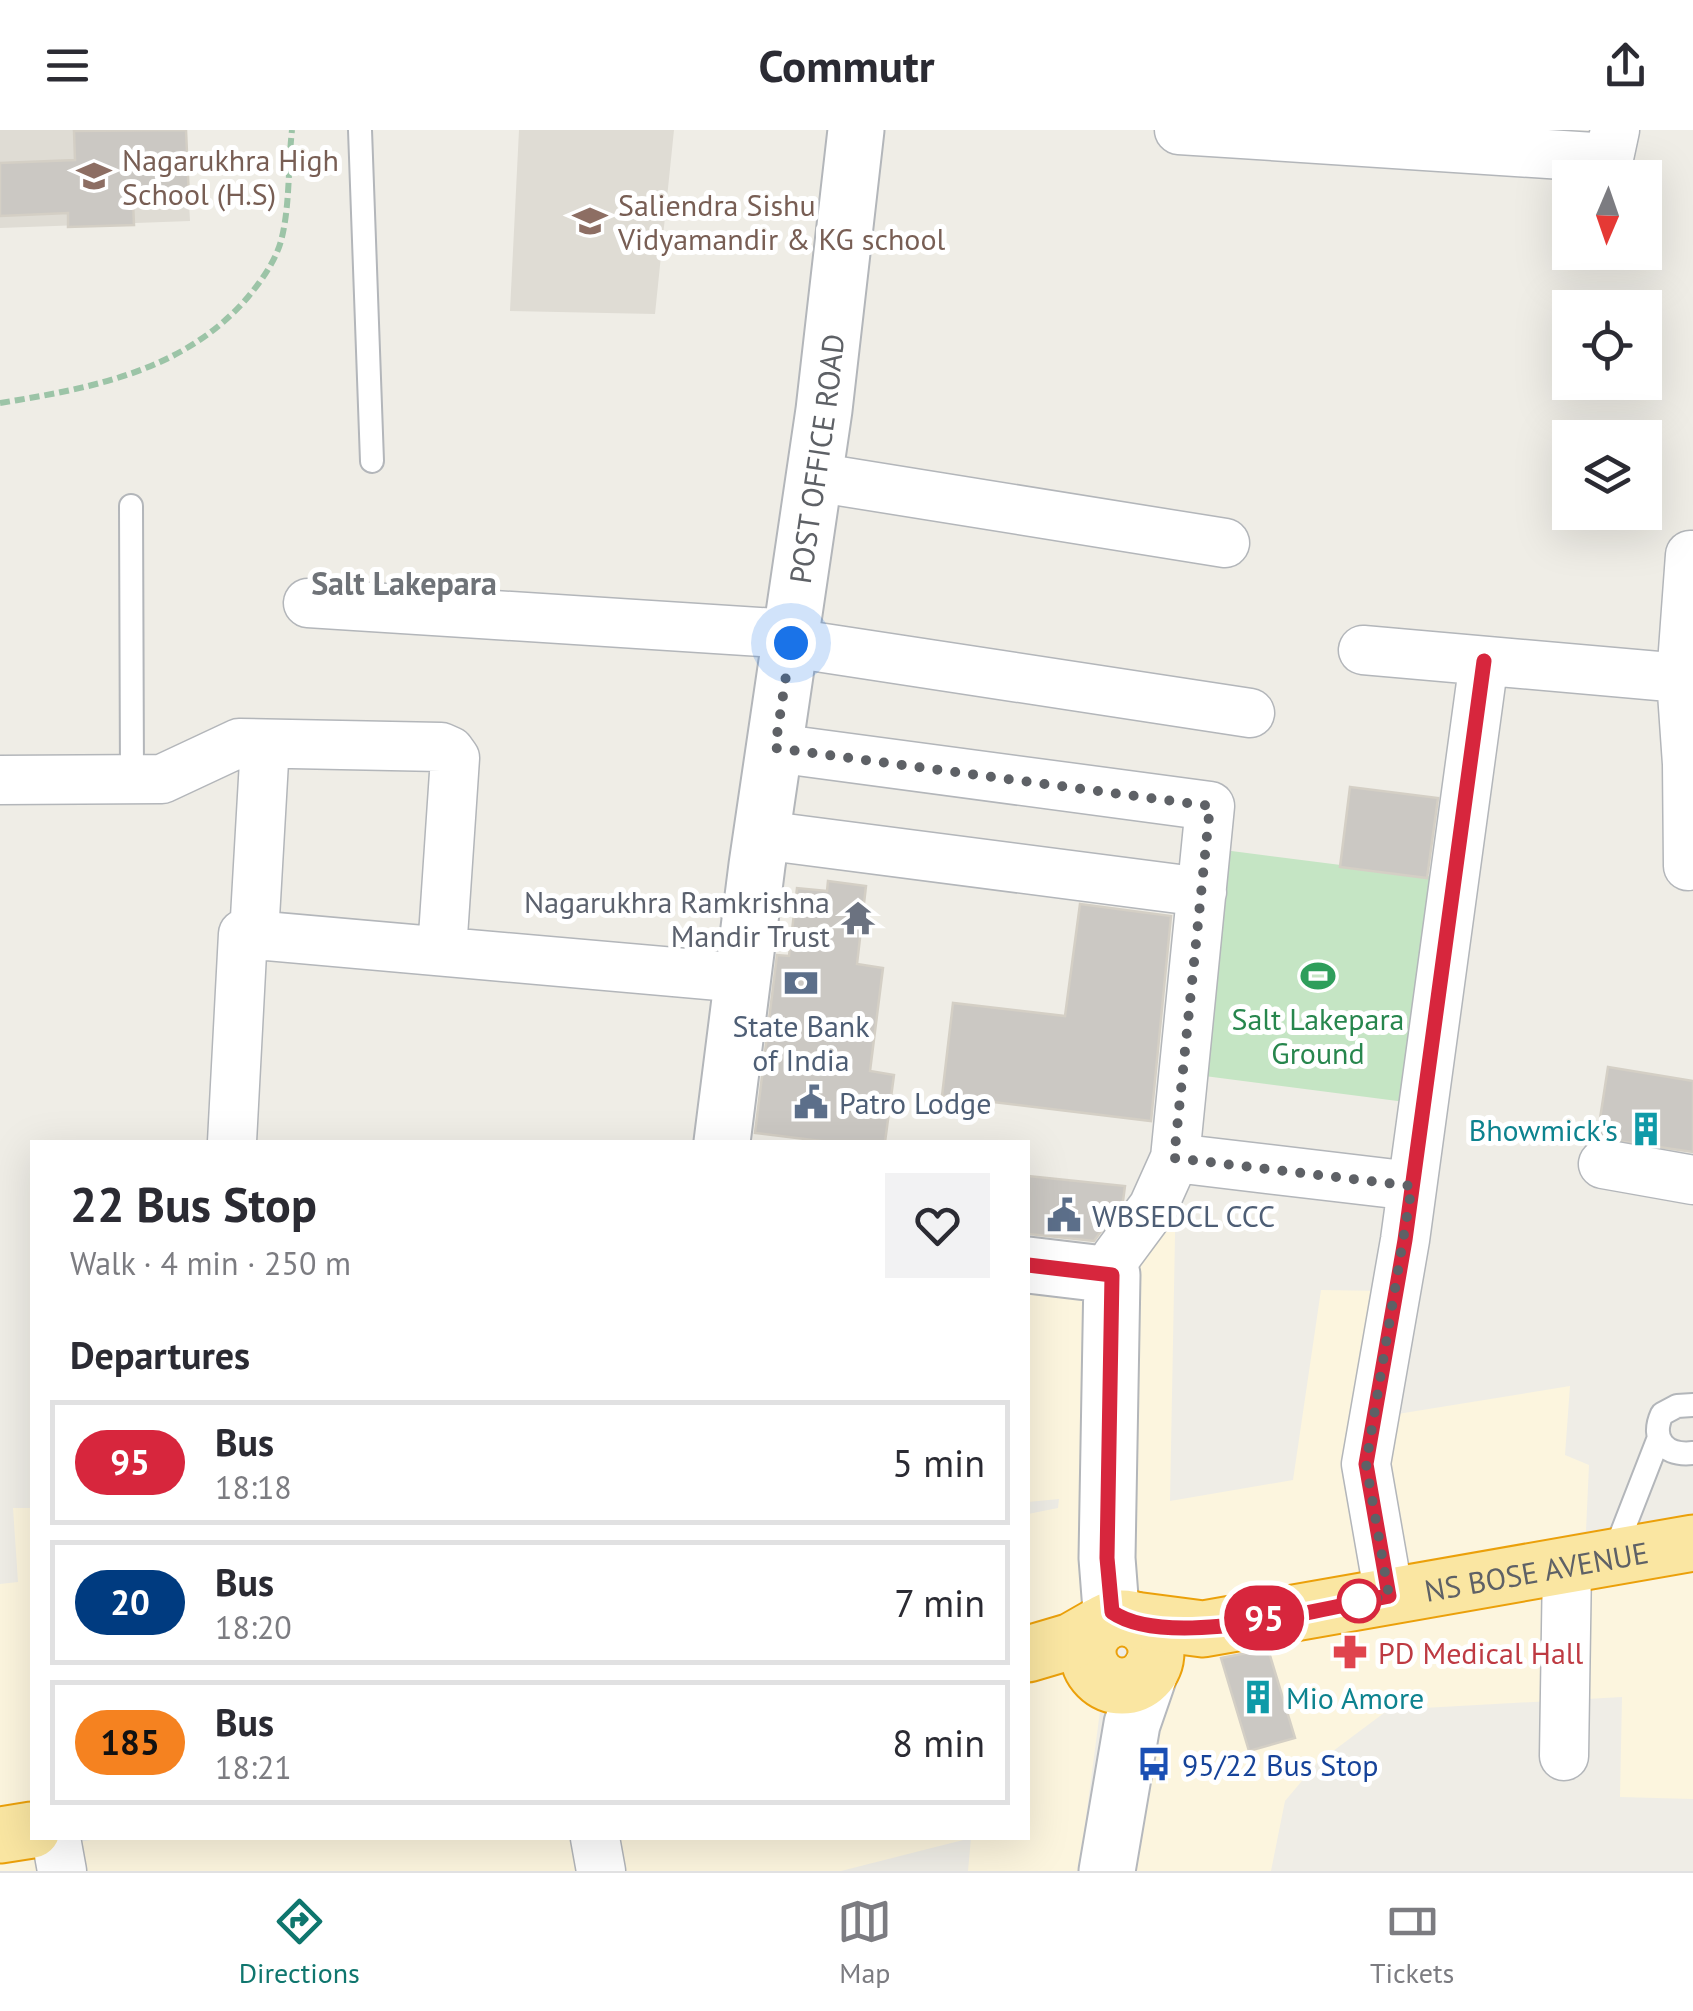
<!DOCTYPE html>
<html lang="en">
<head>
<meta charset="utf-8">
<style>
  body { margin:0; font-family:"PT Sans",sans-serif; background:#f2f2f3; color:#2b2b33; height:100vh; display:flex; flex-direction:column; font-size:38px; white-space:nowrap }
  * { box-sizing:border-box; margin:0 }
  p { font-size:32px; color:#7c7c81 }
  .icon { flex:none; width:55px; height:55px; fill:none; stroke:currentColor; stroke-width:2; stroke-linecap:round; stroke-linejoin:round }
  .map { position:relative; flex:1; overflow:hidden }
  .details { position:absolute; left:30px; top:1010px; width:1000px; height:700px; display:flex; flex-direction:column; background:#fff; border-radius:0px; box-shadow:0 10px 40px #0002 }
  .details>* { flex:none }
  .badge { padding:0 20px; border-radius:32px; font-size:35px; line-height:65px }
  .needle { width:65px; rotate:182deg }
  .fabs { position:absolute; left:1552px; top:30px; display:grid; gap:20px }
  .fabs a { display:grid; place-items:center; width:110px; height:110px; border-radius:0px; background:#fff; box-shadow:0 10px 40px #0002; font-size:50px }
  .you { position:absolute; width:50px; height:50px; margin:-25px; border:8px solid #fff; border-radius:50%; background:#1a73e8; box-shadow:0 0 0 15px #1a73e833 }
  .map>.badge { position:absolute; translate:-50% -50%; box-shadow:0 0 0 5px #fff }
  h2 { padding:0 40px; font-size:38px; line-height:90px }
  .round { display:grid; place-items:center; flex:none; width:105px; height:105px; border-radius:0px; background:#f2f2f3 }
  .head { display:flex; align-items:center; justify-content:space-between; height:170px; padding:0 40px }
  h1 { font-size:48px; font-weight:700; line-height:75px }
  ul { padding:0; list-style:none }
  li { display:flex; align-items:center; gap:30px; height:125px; margin:0 20px 15px; padding:0 20px; border:5px solid #e1e1e2; border-radius:0px }
  li div { flex:1 }
  li b { display:block; font-size:38px }
  li em { font-style:normal }
  li .badge { min-width:110px; font-weight:700; text-align:center }
  header { display:flex; justify-content:space-between; align-items:center; height:130px; padding:0 40px; background:#fff; font-size:45px; font-weight:700 }
  .tabs { display:flex; justify-content:space-around; align-items:center; height:140px; border-top:2px solid #e1e1e2; background:#fff; font-size:28px; color:#7c7c81 }
  .tabs a { display:grid; justify-items:center; gap:5px }
  .tabs .active { color:#0f766e }
  .map>svg:first-child { display:block }
  .commercial { fill:#fcf5de }
  .education { fill:#dfdcd4 }
  .green { fill:#c5e5c4 }
  .building { fill:#cbc8c3; stroke:#d4cfc5; stroke-width:2.5 }
  .lines { fill:none; stroke-linecap:round; stroke-linejoin:round }
  .service-casing { stroke:#b3b6ba; stroke-width:26 }
  .minor-casing { stroke:#b3b6ba; stroke-width:51 }
  .tertiary-casing { stroke:#b3b6ba; stroke-width:59 }
  .secondary-casing { stroke:#b5b8bd; stroke-width:59 }
  .trunk-casing { stroke:#eba00a; stroke-width:59 }
  .path { stroke:#9cc4a7; stroke-width:6; stroke-dasharray:10 5; stroke-linecap:butt }
  .service { stroke:#fff; stroke-width:22 }
  .minor { stroke:#fff; stroke-width:48 }
  .tertiary { stroke:#fff; stroke-width:55 }
  .secondary { stroke:#fff; stroke-width:55 }
  .trunk { stroke:#fae6a2; stroke-width:55 }
  .line-casing { stroke:#fff; stroke-width:22 }
  .line { stroke:#d7263d; stroke-width:15 }
  .walk { stroke:#5e6166; stroke-width:10; stroke-dasharray:0 18 }
  .stop-dot { fill:#fff; stroke:#d7263d; stroke-width:5 }
  .labels { text-anchor:middle; dominant-baseline:central; stroke-width:10; stroke-linejoin:round; paint-order:stroke }
  .education-label { font-size:30px; fill:#785e54; stroke:#fff; text-anchor:start }
  .street-label { font-size:30px; fill:#5e6166; stroke:#fff }
  .worship-label { font-size:30px; fill:#5b616d; stroke:#fff; text-anchor:end }
  .leisure-label { font-size:30px; fill:#27864d; stroke:#fff }
  .service-label { font-size:30px; fill:#4e5e75; stroke:#fff; text-anchor:start }
  .culture-label { font-size:30px; fill:#0d838f; stroke:#fff; text-anchor:end }
  .health-label { font-size:30px; fill:#be3a42; stroke:#fff; text-anchor:start }
  .transit-label { font-size:30px; fill:#164399; stroke:#fff; text-anchor:start }
  .neighbourhood-label { font-size:32px; font-weight:bold; fill:#6f7378; stroke:#fff }
</style>
</head>
<body>
<header><svg class="icon" aria-label="menu" viewBox="0 0 24 24"><path d="M4 6h16M4 12h16M4 18h16"/></svg>Commutr<svg class="icon" aria-label="share" viewBox="0 0 24 24"><path d="M12 15V3M7 8l5-5 5 5M5 13v7h14v-7"/></svg></header>
<div class="map">
<svg width="1693" height="1741" viewBox="0 0 1693 1741">
  <rect width="100%" height="100%" fill="#efede6"/>
  <path class="commercial" d="M1176 1053 1170 1371 1293 1350 1321 1160 1385 1161 1378 1444 1132 1482 1117 1133Z
    M1028 1145H1106L1102 1472 1028 1502V1384L1058 1378 1059 1369 1028 1372Z
    M1570 1256 1565 1325 1589 1335 1586 1401 1392 1442 1379 1287Z
    M13 1378H32V1683L0 1689V1454L18 1452Z
    M1693 1428V1669L1620 1667 1622 1567 1388 1580 1317 1633 1285 1671 1271 1741H1123L1173 1529Z
    M1069 1539 1102 1566 1079 1741H968L971 1708 841 1741H0V1725L103 1708H1028V1546Z"/>
  <path class="education" d="M0 0H185L190 91 0 98Z
    M519 0H674L655 184 510 181Z"/>
  <path class="green" d="M1216 719 1443 748 1413 973 1197 945Z"/>
  <path class="building" d="M186 0 189 69 133 71 134 95 68 97V83L0 86V33L75 30 74 1Z
    M1350 657 1438 668 1427 748 1340 737Z
    M828 751 866 756 857 834 883 838 870 941 894 945 885 1012H829L755 1003 777 825 789 826 797 758 827 761Z
    M1080 774 1171 786 1151 991 942 966 953 873 1065 886Z
    M1608 937 1693 951V1022L1597 1008Z
    M1028 1046 1125 1056 1123 1071 1094 1111 1028 1104Z
    M1268 1519 1295 1608 1249 1621 1221 1528Z"/>
  <g class="lines">
    <g class="service-casing">
      <path id="service" d="M360 0 372 331
        M131 376 132 649
        M1693 1275 1677 1276 1662 1284C1650 1310 1666 1326 1693 1323
        M1614 1423 1658 1310"/>
    </g>
    <g class="minor-casing">
      <path id="minor" d="M1179 0 1609 28 1615 0
        M814 347 1225 413
        M308 473 792 504
        M791 513 1250 583
        M1363 520 1681 548 1690 425H1693
        M1681 548 1687 634 1688 736
        M775 618 1210 676 1175 1028 1153 1077 1116 1127 1112 1145
        M0 650 162 649 239 613 441 617 450 621 455 628 442 821
        M762 705 1202 762
        M254 805 265 614
        M232 1012 243 804 742 848
        M1175 1028 1412 1056
        M1603 1034 1693 1050
        M1389 1466 1366 1334 1405 1110 1484 531
        M1564 1626 1567 1435
        M56 1708 62 1741
        M595 1708 601 1741"/>
    </g>
    <g class="tertiary-casing">
      <g id="tertiary">
        <path id="s1" d="M722 1012 757 735 824 280 856 0"/>
        <path d="M1028 1135 1112 1145 1107 1428 1111 1480 1104 1493"/>
      </g>
    </g>
    <g class="secondary-casing">
      <path id="secondary" d="M1107 1741 1132 1594 1151 1539"/>
    </g>
    <g class="trunk-casing">
      <g id="trunk">
        <circle cx="1122" cy="1522" r="34"/>
        <path id="s2" d="M1134 1490 1203 1499 1693 1413"/>
        <path d="M1028 1524 1072 1511 1100 1495"/>
        <path d="M0 1705 32 1700"/>
      </g>
    </g>
    <path class="path" d="M0 273C92 258 185 241 248 167 262 150 277 129 282 107 290 73 288 35 292 0"/>
    <use href="#service" class="service"/>
    <use href="#minor" class="minor"/>
    <use href="#tertiary" class="tertiary"/>
    <use href="#secondary" class="secondary"/>
    <use href="#trunk" class="trunk"/>
  </g>
  <g class="lines">
    <g class="line-casing">
      <path id="line" d="M1028 1135 1112 1145 1107 1428 1112 1482C1168 1521 1323 1478 1389 1466L1366 1334 1405 1110 1484 531"/>
    </g>
    <use href="#line" class="line"/>
    <path class="walk" d="M791 513 775 618 1210 676 1174 1028 1412 1056 1366 1334 1389 1466 1359 1471"/>
  </g>
  <defs>
    <g id="school-bare" transform="scale(2.7)"><path d="M0-5L7-2L0 1L-7-2ZM-4 1L0 2.5L4 1V4Q0 6-4 4Z" fill="#8d6e63" stroke="#fff" stroke-width="2.5" paint-order="stroke"/></g>
    <g id="temple-bare" transform="scale(2.7)"><path d="M0-6L5-2H3V0L6.5 2.5H4V6H1.5V3h-3V6H-4V2.5H-6.5L-3 0V-2H-5Z" fill="#6b7280" stroke="#fff" stroke-width="2.5" paint-order="stroke"/></g>
    <g id="stadium-bare" transform="scale(2.7)"><path d="M0-5a6.5 5 0 1 0 0 10a6.5 5 0 1 0 0-10ZM-3.5-1.8h7v3.6h-7Z" fill="#2e9e5b" stroke="#fff" stroke-width="2.5" paint-order="stroke"/></g>
    <g id="bank-bare" transform="scale(2.7)"><path d="M-6-4H6V4H-6ZM0-2.3a2.3 2.3 0 1 0 0 4.6a2.3 2.3 0 1 0 0-4.6Z" fill="#5c6f8a" stroke="#fff" stroke-width="2.5" paint-order="stroke"/></g>
    <g id="civic-bare" transform="scale(2.7)"><path d="M-.6-6.5H3V-4.5H.6V-3L4-1V1h2V6H-6V1h2V-1L-.6-3ZM-1.2 2.5V6h2.4V2.5Z" fill="#5c6f8a" stroke="#fff" stroke-width="2.5" paint-order="stroke"/></g>
    <g id="building-bare" transform="scale(2.7)"><path d="M-4-6H4V6H1V3H-1V6H-4ZM-2.5-4.3h1.7v1.8h-1.7ZM.8-4.3h1.7v1.8H.8ZM-2.5-1h1.7V.8h-1.7ZM.8-1h1.7V.8H.8Z" fill="#0f9aa8" stroke="#fff" stroke-width="2.5" paint-order="stroke"/></g>
    <g id="pharmacy-bare" transform="scale(2.7)"><path d="M-2-6h4v4h4v4h-4v4h-4v-4h-4v-4h4Z" fill="#e0444e" stroke="#fff" stroke-width="2.5" paint-order="stroke"/></g>
    <g id="bus-bare" transform="scale(2.7)"><path d="M-5-6H5V4H4V6H2V4H-2V6H-4V4H-5ZM-3.5-4V0h7V-4ZM-3.5 1.2v1.5H-2V1.2ZM2 1.2v1.5H3.5V1.2Z" fill="#1a4fb4" stroke="#fff" stroke-width="2.5" paint-order="stroke"/></g>
  </defs>
  <g fill-rule="evenodd">
    <use href="#school-bare" x="94" y="46"/>
    <use href="#school-bare" x="590" y="91"/>
    <use href="#temple-bare" x="858" y="788"/>
    <use href="#stadium-bare" x="1318" y="846"/>
    <use href="#bank-bare" x="801" y="853"/>
    <use href="#civic-bare" x="811" y="972"/>
    <use href="#building-bare" x="1646" y="999"/>
    <use href="#civic-bare" x="1064" y="1085"/>
    <use href="#pharmacy-bare" x="1350" y="1522"/>
    <use href="#building-bare" x="1258" y="1567"/>
    <use href="#bus-bare" x="1154" y="1634"/>
  </g>
  <circle class="stop-dot" cx="1359" cy="1471" r="20"/>
  <g class="labels">
    <g class="education-label">
      <text x="122" y="29">Nagarukhra High<tspan x="122" dy="34">School (H.S)</tspan></text>
      <text x="618" y="74">Saliendra Sishu<tspan x="618" dy="34">Vidyamandir &amp; KG school</tspan></text>
    </g>
    <g class="street-label">
      <text stroke="none"><textPath href="#s1" startOffset="690">POST OFFICE ROAD</textPath></text>
      <text stroke="none"><textPath href="#s2" startOffset="408">NS BOSE AVENUE</textPath></text>
    </g>
    <g class="worship-label">
      <text x="830" y="771">Nagarukhra Ramkrishna<tspan x="830" dy="34">Mandir Trust</tspan></text>
    </g>
    <g class="leisure-label">
      <text x="1318" y="888">Salt Lakepara<tspan x="1318" dy="34">Ground</tspan></text>
    </g>
    <g class="service-label">
      <text x="801" y="895" text-anchor="middle">State Bank<tspan x="801" dy="34">of India</tspan></text>
      <text x="839" y="972">Patro Lodge</text>
      <text x="1092" y="1085">WBSEDCL CCC</text>
    </g>
    <g class="culture-label">
      <text x="1618" y="999">Bhowmick's</text>
      <text x="1286" y="1567" text-anchor="start">Mio Amore</text>
    </g>
    <g class="health-label">
      <text x="1378" y="1522">PD Medical Hall</text>
    </g>
    <g class="transit-label">
      <text x="1182" y="1634">95/22 Bus Stop</text>
    </g>
    <g class="neighbourhood-label">
      <text x="404" y="453">Salt Lakepara</text>
    </g>
  </g>
</svg>
<div class="fabs">
<a><svg class="needle" viewBox="-14 -14 28 28"><path d="M0-13l5 13h-10z" fill="#e53935"/><path d="M0 13l5-13h-10z" fill="#7c7c81"/></svg></a>
<a><svg class="icon" aria-label="locate" viewBox="0 0 24 24"><circle cx="12" cy="12" r="6"/><path d="M12 2v4M12 18v4M2 12h4M18 12h4"/></svg></a>
<a><svg class="icon" aria-label="layers" viewBox="0 0 24 24"><path d="M12 4l9 5-9 5-9-5zM3 14l9 5 9-5"/></svg></a>
</div>
<div class="you" style="left:791px;top:513px"></div>
<b class="badge" style="left:1264px;top:1488px;background:#d7263d;color:#fff">95</b>
<section class="details">
<div class="head"><div><h1>22 Bus Stop</h1><p>Walk · 4 min · 250 m</p></div><a class="round"><svg class="icon" aria-label="heart" viewBox="0 0 24 24"><path d="M12 20l-8-8c-3-5 5-10 8-4 3-6 11-1 8 4z"/></svg></a></div>
<h2>Departures</h2>
<ul>
<li><span class="badge" style="background:#d7263d;color:#fff">95</span><div><b>Bus</b><p>18:18</p></div><em>5 min</em></li>
<li><span class="badge" style="background:#003b80;color:#fff">20</span><div><b>Bus</b><p>18:20</p></div><em>7 min</em></li>
<li><span class="badge" style="background:#f58220;color:#111">185</span><div><b>Bus</b><p>18:21</p></div><em>8 min</em></li>
</ul>
</section>
</div>
<nav class="tabs">
<a class="active"><svg class="icon" aria-label="directions" viewBox="0 0 24 24"><path d="M12 3l9 9-9 9-9-9zM9 14v-3h6M13 9l2 2-2 2"/></svg>Directions</a>
<a><svg class="icon" aria-label="map" viewBox="0 0 24 24"><path d="M3 6l6-2 6 2 6-2v14l-6 2-6-2-6 2zM9 4v14M15 6v14"/></svg>Map</a>
<a><svg class="icon" aria-label="tickets" viewBox="0 0 24 24"><path d="M3 7h18v10H3zM15 7v10"/></svg>Tickets</a>
</nav>
</body>
</html>
